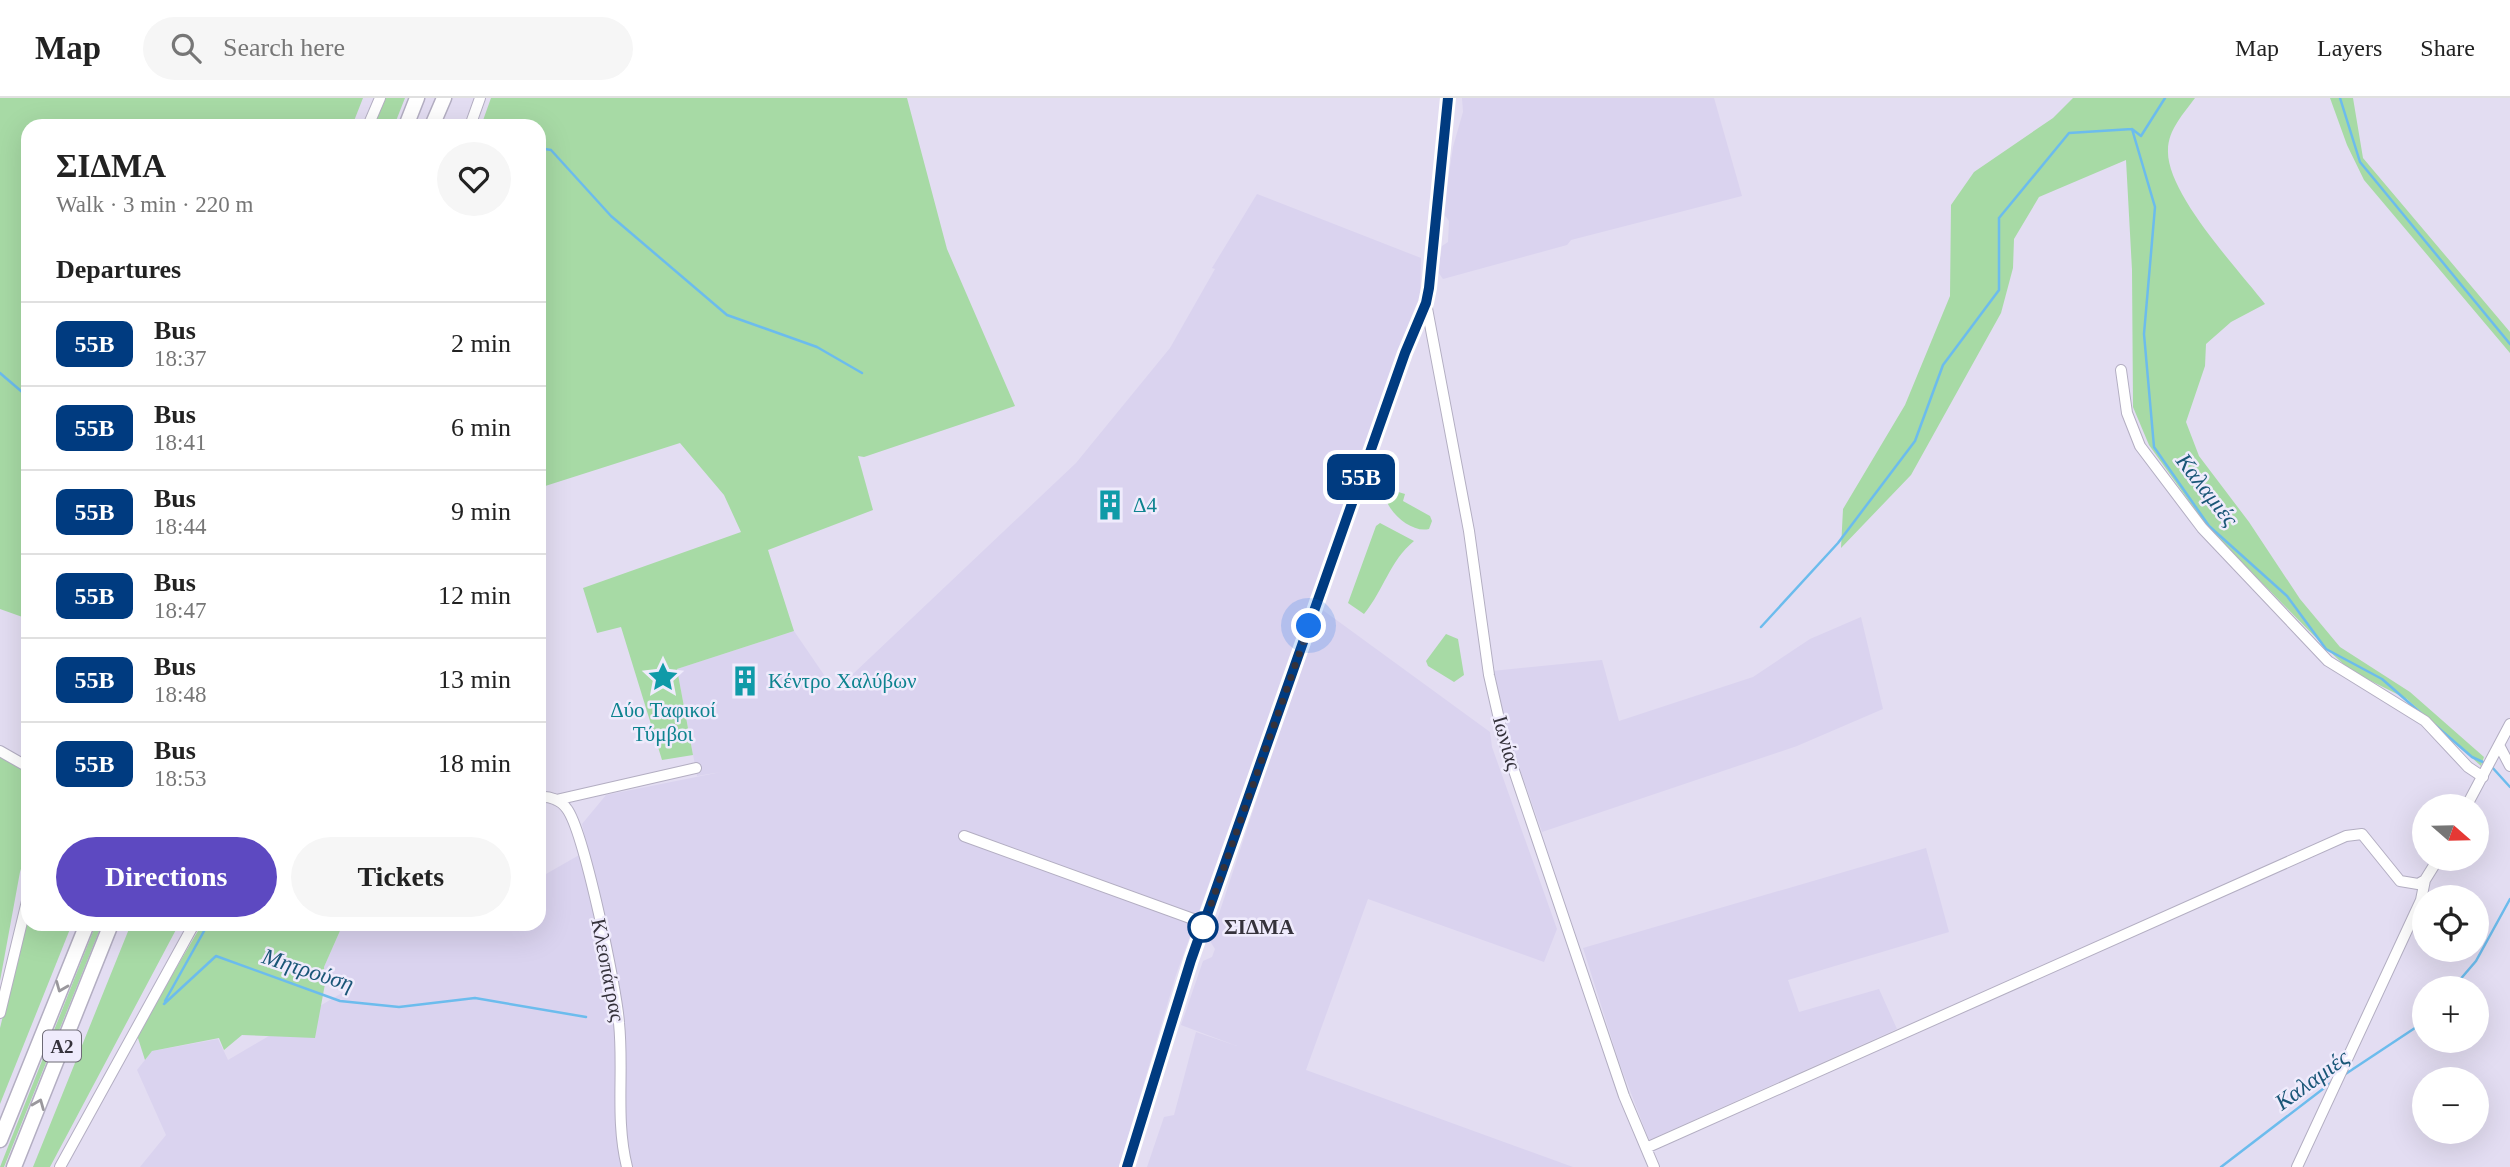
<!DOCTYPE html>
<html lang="en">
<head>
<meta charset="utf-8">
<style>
  body { margin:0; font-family:"Times New Roman",serif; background:#f6f6f6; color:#222; height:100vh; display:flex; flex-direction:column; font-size:26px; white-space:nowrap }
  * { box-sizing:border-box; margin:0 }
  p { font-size:23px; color:#767676 }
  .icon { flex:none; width:38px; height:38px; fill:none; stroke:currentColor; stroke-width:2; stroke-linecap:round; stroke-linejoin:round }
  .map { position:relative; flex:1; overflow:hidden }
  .side { position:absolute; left:21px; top:21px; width:525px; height:812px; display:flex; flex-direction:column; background:#fff; border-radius:21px; box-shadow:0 7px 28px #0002 }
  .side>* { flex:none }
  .badge { padding:0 14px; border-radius:10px; font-size:24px; line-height:46px }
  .needle { width:46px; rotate:110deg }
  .buttons { position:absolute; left:2412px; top:696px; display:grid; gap:14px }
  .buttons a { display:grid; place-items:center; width:77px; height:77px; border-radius:50%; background:#fff; box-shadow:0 7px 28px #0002; font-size:35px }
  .you { position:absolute; width:35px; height:35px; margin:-18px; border:5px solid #fff; border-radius:50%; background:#1a73e8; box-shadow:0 0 0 10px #1a73e833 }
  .map>.badge { position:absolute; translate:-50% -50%; box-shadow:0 0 0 4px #fff }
  h2 { padding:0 35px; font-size:26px; line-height:63px }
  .round { display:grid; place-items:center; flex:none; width:74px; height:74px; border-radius:37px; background:#f6f6f6 }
  .headline { display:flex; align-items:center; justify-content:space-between; height:119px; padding:0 35px }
  h1 { font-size:33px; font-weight:600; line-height:52px }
  .primary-button { display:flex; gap:14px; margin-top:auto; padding:14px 35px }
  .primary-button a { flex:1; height:80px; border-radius:42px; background:#5d49c1; color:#fff; font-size:28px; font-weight:600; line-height:80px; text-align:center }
  .primary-button a+a { background:#f6f6f6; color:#222 }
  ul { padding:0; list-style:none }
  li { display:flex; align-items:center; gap:21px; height:84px; padding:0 35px; border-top:2px solid #e0e0e0 }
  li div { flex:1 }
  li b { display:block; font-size:26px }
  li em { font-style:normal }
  li .badge { min-width:77px; font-weight:700; text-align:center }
  header { display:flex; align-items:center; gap:42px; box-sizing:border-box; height:98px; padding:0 35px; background:#fff; border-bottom:2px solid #e0e0e0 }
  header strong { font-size:33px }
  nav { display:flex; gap:38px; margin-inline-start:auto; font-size:24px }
  .search { width:490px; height:63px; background:#f6f6f6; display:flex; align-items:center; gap:18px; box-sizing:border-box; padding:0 24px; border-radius:38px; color:#767676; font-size:26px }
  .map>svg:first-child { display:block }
  .built { fill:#dad3ef }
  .green { fill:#a7daa5 }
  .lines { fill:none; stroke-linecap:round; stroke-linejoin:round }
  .stream { stroke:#6cbced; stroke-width:2.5 }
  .minor-casing { stroke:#b3aec2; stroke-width:12 }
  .highway-casing { stroke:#b3aec2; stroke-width:17 }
  .minor { stroke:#fff; stroke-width:10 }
  .highway { stroke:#fff; stroke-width:14 }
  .oneway { stroke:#9a989d }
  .line-casing { stroke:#fff; stroke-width:16 }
  .line { stroke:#003b80; stroke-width:10 }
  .walk { stroke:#35323b; stroke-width:7; stroke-dasharray:0 12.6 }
  .stop-dot { fill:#fff; stroke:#003b80; stroke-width:3.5 }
  .labels { text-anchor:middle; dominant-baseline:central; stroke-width:5; stroke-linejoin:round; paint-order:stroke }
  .shield { fill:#efebfc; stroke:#6d6a75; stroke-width:2 }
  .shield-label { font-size:19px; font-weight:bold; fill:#35323b }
  .culture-label { font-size:21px; fill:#0d838f; stroke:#efebfc; text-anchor:start }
  .street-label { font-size:21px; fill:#35323b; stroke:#efebfc }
  .stop-label { font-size:21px; font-weight:bold; fill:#35323b; stroke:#efebfc; text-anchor:start }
  .water-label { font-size:23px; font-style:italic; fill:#195677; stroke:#efebfc }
</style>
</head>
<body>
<header>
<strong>Map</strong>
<div class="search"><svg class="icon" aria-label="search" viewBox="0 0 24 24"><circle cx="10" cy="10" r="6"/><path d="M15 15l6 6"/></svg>Search here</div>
<nav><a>Map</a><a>Layers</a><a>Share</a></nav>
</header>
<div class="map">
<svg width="2510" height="1069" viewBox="0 0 2510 1069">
  <rect width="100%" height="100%" fill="#e3ddf2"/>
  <path class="built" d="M1462 0H1714L1742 98 1571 142 1567 147 1443 181 1438 174 1442 148 1448 144 1449 123 1443 115 1453 49 1463 14Z
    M1257 96 1421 160 1420 201 1176 877 1119 1069H140L166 1037 137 972 152 953 218 941 228 962 347 892 325 886 324 869 343 826H539V780L588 752 582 726 606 697 721 674 697 678 677 571 794 533 835 593 1076 365 1170 250 1215 171 1212 170Z
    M1320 510 1490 634 1492 649 1557 831 1544 864 1368 801 1306 972 1573 1069H1147L1164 1019 1174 1017 1196 934 1237 948 1181 927 1203 863 1212 859 1215 851 1210 843Z
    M1861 519 1883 611 1797 648 1542 734 1514 654 1492 573 1602 562 1619 623 1753 579 1810 541Z
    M1926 750 1949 834 1788 882 1799 914 1879 891 1897 931 1649 1042 1619 964 1583 850Z"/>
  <path class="green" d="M0 0H363L352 28H28V521L0 511Z
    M384 0H405L394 28H373Z
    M491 0H907L947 151 1015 308 864 359 858 358 873 412 768 452 794 533 677 571 693 657 662 662 621 529 597 535 583 490 741 434 724 397 680 345 539 390V28H481Z
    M2073 0H2195C2184 15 2168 32 2168 52 2166 95 2238 171 2265 206L2231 224 2206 246 2205 268 2186 324 2199 358 2249 424 2300 501 2340 549 2410 594 2484 659 2481 668 2407 601 2351 573 2328 552 2209 431 2149 347 2133 309 2132 172 2126 62 2039 99 2014 141 2013 170 2001 215 1911 377 1841 450 1843 411 1905 307 1950 198 1951 107 1974 74 2053 20Z
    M2330 0H2353L2363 60 2510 234V255L2364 82 2347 47Z
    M1385 390 1405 396 1403 403 1430 418 1432 423 1429 431C1410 436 1381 409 1385 390Z
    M1380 425 1414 443C1389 464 1385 490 1364 516L1348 505 1376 428Z
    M1446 536 1458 541 1464 577 1454 584 1428 568 1426 563Z
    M0 659 28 672V748L20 774 0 883Z
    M28 816V826H72L0 1006V930Z
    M96 826H102L4 1069H0Z
    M131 826H179L50 1069H33Z
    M202 826H343L324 869 325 886 315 940 242 937 224 952 219 940 152 953 145 962 137 937Z"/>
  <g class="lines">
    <path class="stream" d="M2340 0 2360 64 2510 246
      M2132 31 2155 109 2144 236 2154 349 2209 428 2287 498 2326 551 2382 581 2422 616
      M539 50 551 52 611 118 727 217 817 249 862 275
      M0 275 28 299
      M1761 529 1838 445 1915 343 1943 267 1999 192V120L2069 35 2132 31 2141 38 2165 0
      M2435 627 2472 659 2485 665
      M2491 668 2510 689
      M2452 891 2476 863 2510 801
      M165 903 208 826
      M164 906 216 858 340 903 399 909 475 900 586 919
      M2344 977 2424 924
      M2221 1069 2332 984"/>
    <g class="minor-casing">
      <path id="minor" d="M368 28 380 0
        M470 28 480 0
        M1426 205 1469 433 1489 577 1504 643 1624 998 1654 1069
        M2121 272 2127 315 2140 348 2202 430 2328 563 2425 623 2468 669 2483 679
        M2500 649 2510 668
        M0 653 28 669
        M539 699C550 698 561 702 567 711 584 734 617 892 619 925 624 973 615 1021 627 1069
        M556 702 696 670
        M2466 709 2510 626
        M964 738 1204 825
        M0 915 28 799
        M1646 1050 2346 738 2362 736 2400 783 2418 786 2425 782
        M60 1069 194 826
        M1127 1069 1191 862 1414 231 1426 205 1448 0
        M2297 1069 2421 802 2425 782 2438 761"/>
    </g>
    <g class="highway-casing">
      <path id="highway" d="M406 28 417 0
        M432 28 444 0
        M0 1042 87 826
        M14 1069 111 826"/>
    </g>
    <use href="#minor" class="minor"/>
    <use href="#highway" class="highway"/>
  </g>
  <defs><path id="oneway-chevron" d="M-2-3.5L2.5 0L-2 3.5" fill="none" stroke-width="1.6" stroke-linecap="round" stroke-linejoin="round" transform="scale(1.75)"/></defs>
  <g class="oneway">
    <use href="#oneway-chevron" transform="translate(61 889) rotate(112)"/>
    <use href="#oneway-chevron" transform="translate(39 1006) rotate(-68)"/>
  </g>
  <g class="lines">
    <g class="line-casing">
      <path id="line" d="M1127 1069 1191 862 1405 255 1426 205 1429 190 1448 0"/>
    </g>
    <use href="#line" class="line"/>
    <path class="walk" d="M1203 829 1309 528"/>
  </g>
  <defs>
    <g id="building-bare" transform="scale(2.415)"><path d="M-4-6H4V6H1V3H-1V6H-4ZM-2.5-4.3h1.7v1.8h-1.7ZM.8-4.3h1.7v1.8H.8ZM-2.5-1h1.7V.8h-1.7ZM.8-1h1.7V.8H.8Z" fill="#0f9aa8" stroke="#efebfc" stroke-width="2.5" paint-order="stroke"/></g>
    <g id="sight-bare" transform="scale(2.415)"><path d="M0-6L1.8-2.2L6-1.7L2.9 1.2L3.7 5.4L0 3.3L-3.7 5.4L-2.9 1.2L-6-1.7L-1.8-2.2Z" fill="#0f9aa8" stroke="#efebfc" stroke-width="2.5" paint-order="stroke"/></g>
  </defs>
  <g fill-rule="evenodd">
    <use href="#building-bare" x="1110" y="407"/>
    <use href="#sight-bare" x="663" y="579"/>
    <use href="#building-bare" x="745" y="583"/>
  </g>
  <circle class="stop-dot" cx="1203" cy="829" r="14"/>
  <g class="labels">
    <rect class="shield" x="43" y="932.5" width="38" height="31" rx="5"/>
    <g class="shield-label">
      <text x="62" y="948">Α2</text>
    </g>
    <g class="culture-label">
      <text x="1133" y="407">Δ4</text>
      <text x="768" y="583">Κέντρο Χαλύβων</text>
      <text x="663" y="612" text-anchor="middle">Δύο Ταφικοί<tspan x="663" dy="24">Τύμβοι</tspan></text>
    </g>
    <g class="street-label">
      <text transform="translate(1507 645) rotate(74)">Ιωνίας</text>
      <text transform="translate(608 872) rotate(79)">Κλεοπάτρας</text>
    </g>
    <g class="stop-label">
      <text x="1224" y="829">ΣΙΔΜΑ</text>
    </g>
    <g class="water-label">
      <text transform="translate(2207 392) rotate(52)">Καλαμιές</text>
      <text transform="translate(308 872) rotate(18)">Μητρούση</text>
      <text transform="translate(2312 982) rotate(-36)">Καλαμιές</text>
    </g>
  </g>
</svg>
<div class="buttons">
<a><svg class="needle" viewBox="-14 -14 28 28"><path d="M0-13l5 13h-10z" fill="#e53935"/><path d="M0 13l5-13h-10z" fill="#767676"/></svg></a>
<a><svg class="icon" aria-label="locate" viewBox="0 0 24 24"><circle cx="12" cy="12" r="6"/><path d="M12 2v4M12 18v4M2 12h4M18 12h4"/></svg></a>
<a>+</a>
<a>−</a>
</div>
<div class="you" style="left:1309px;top:528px"></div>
<b class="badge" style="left:1361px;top:379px;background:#003b80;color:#fff">55Β</b>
<section class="side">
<div class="headline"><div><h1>ΣΙΔΜΑ</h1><p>Walk · 3 min · 220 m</p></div><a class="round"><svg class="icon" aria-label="heart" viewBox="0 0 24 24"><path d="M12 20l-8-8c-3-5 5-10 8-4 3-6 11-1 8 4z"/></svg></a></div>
<h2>Departures</h2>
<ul>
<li><span class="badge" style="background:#003b80;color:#fff">55Β</span><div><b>Bus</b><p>18:37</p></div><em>2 min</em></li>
<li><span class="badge" style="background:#003b80;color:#fff">55Β</span><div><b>Bus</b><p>18:41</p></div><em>6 min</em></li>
<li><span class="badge" style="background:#003b80;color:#fff">55Β</span><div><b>Bus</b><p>18:44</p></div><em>9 min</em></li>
<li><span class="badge" style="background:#003b80;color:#fff">55Β</span><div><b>Bus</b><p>18:47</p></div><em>12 min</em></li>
<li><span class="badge" style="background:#003b80;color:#fff">55Β</span><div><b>Bus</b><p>18:48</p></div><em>13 min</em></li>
<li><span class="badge" style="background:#003b80;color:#fff">55Β</span><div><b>Bus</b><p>18:53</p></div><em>18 min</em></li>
</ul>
<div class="primary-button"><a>Directions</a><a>Tickets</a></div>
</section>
</div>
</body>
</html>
